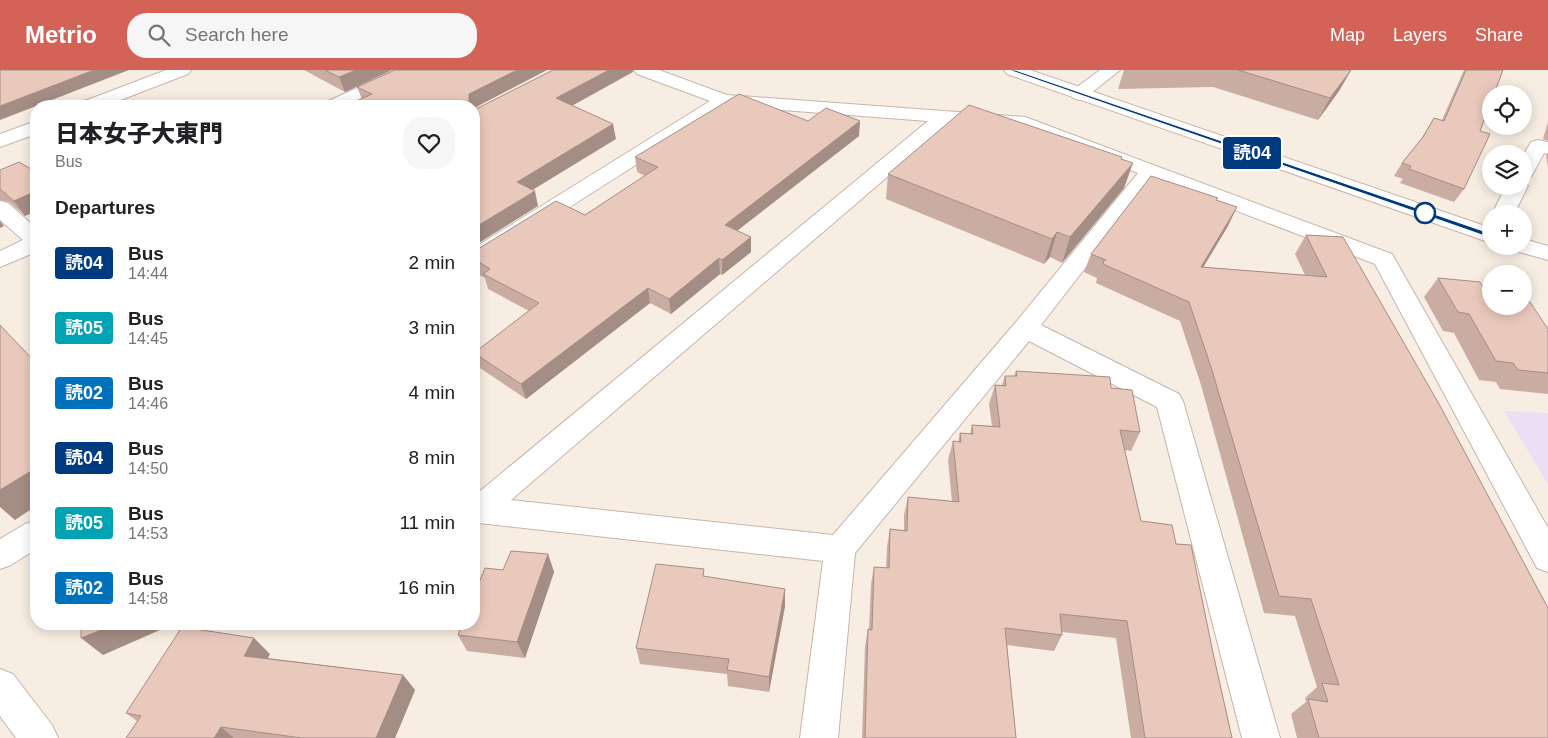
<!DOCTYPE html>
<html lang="en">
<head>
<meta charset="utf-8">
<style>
  body { margin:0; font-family:Arial,"Noto Sans JP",sans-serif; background:#f6f6f6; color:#202124; height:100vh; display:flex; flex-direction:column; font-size:19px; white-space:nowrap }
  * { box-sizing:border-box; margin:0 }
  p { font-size:16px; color:#757577 }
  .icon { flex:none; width:28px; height:28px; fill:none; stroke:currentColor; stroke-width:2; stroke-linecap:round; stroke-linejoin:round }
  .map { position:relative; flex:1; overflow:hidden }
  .drawer { position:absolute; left:30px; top:30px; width:450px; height:530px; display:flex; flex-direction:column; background:#fff; border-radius:20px; box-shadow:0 2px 12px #0003 }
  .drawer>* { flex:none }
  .badge { padding:0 10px; border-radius:4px; font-size:18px; line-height:32px }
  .tools { position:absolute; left:1482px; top:15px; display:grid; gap:10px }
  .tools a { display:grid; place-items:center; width:50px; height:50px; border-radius:50%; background:#fff; box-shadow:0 2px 12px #0003; font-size:25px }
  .map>.badge { position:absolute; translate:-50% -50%; box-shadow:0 0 0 2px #fff }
  h2 { padding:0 25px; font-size:19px; line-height:45px }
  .round { display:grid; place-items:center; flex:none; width:52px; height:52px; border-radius:20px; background:#f6f6f6 }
  .overview { display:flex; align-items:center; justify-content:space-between; height:85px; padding:0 25px }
  h1 { font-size:24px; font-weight:800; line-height:38px }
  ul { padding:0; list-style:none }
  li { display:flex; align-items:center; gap:15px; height:65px; padding:0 25px }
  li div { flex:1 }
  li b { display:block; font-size:19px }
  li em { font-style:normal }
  li .badge { min-width:55px; font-weight:700; text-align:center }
  header { display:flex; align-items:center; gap:30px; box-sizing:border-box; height:70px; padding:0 25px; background:#d36356; color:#fff }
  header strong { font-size:24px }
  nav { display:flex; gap:28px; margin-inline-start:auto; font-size:18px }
  .search { width:350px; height:45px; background:#f6f6f6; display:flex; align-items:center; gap:12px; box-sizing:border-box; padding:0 18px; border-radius:20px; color:#757577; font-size:19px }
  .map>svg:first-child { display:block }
  .education { fill:#eadff4 }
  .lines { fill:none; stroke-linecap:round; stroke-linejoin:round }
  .minor-casing { stroke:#c7b4ab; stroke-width:2 }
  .tertiary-casing { stroke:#c7b4ab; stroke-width:2 }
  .minor { fill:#fff; fill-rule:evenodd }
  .tertiary { fill:#fff; fill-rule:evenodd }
  .wall { fill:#c9ada3 }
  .shaded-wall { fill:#a48d84 }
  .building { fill:#eac9bd; stroke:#a48d84 }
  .line { fill:#003b80; stroke:#fff }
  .stop-dot { fill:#fff; stroke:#003b80; stroke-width:2.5 }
</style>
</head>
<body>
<header>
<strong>Metrio</strong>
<div class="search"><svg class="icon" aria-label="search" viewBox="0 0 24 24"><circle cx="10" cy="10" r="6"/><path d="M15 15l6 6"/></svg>Search here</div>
<nav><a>Map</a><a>Layers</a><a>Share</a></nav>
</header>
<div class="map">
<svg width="1548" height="668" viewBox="0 0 1548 668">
  <rect width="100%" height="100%" fill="#f8ede2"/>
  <path class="education" d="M1504 341 1548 343V414Z"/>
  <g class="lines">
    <g class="minor-casing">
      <path id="minor" d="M166 0H191L188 4 105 36H80L82 32Z
        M397 0H421L418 4 348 36H324L326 32Z
        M634 0H659L727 25 1025 47 1392 184 1548 458V502L1537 498 1375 194 1154 109 1041 255 1179 324 1183 331 1280 668H1242L1157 337 1029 271 855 483 838 668H800L823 491 479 453 474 452V426L928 51 728 36 482 193 474 195V178L710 31 637 4ZM950 53 1022 59 1138 103 1016 252 833 465 511 430Z
        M1100 0H1120L1085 28 1079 30 1073 28 1070 24 1073 20Z
        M36 51V64L0 77V64Z
        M1538 70 1548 72V84L1544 83 1531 107 1524 109V84L1531 72Z
        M1524 111 1528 116 1514 144H1492L1506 116H1524Z
        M0 131 8 133 36 158V182L0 197V181L23 170 0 150Z
        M36 450V479L11 495 0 499V469L25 454Z"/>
    </g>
    <g class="tertiary-casing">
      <path id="tertiary" d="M1004 0H1030L1491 158V173L1007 4Z
        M1524 169 1548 176V190L1516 181 1513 176H1524Z
        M0 599 13 604 52 655 58 668H16L0 646Z"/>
    </g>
    <use href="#minor" class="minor"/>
    <use href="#tertiary" class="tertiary"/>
  </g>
  <path class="wall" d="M304 0H392L345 22Z
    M395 0H547L474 38V36L362 29 357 17Z
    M1124 0H1351L1339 21 1318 50 1213 17 1118 19Z
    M1464 0H1503L1480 61 1464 119 1454 132 1400 113 1403 109 1394 106 1402 93 1421 69 1434 48 1442 50Z
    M808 51 859 66 737 161 751 167V182L722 205 720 204 671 244 650 233 526 329 480 298 474 283 529 241 488 219 485 208 474 202V180L585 145 645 106 637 102 635 87Z
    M1548 52V71L1543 69Z
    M1548 83V98L1546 85Z
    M1121 89 1124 118 1062 193 1050 187 1044 194 886 129 888 104Z
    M0 100 36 102V141L25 146 9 132 0 130Z
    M1216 131 1228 156 1203 197 1305 205 1295 184 1306 165 1343 167 1548 668H1297L1291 644 1306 632 1305 628 1317 617 1295 546 1264 543 1201 315 1180 251 1096 213 1097 208 1084 202 1091 184Z
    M1438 208 1484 219 1548 259V324L1500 319 1496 312 1479 310 1454 263 1443 261 1424 227Z
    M1016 301 1111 318 1140 362 1131 381 1125 380 1141 451 1176 474 1213 583 1232 668H1131L1116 568 1062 562V565L1054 581 1007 575 1016 668H862L865 576 868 559 869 560 871 514 874 497 886 498 887 477 890 459 904 460V445L908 427 952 432 948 390 953 371 958 372 960 363 970 364 972 355 992 356 989 334 995 315H1002L1005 306H1014Z
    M548 484 554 502 525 588 467 581 458 565 503 500Z
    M705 507 785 536 769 622 728 616 727 604 640 594 636 578Z
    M270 584 268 588 403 605 415 620 395 668H126L137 651 126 643Z"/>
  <path class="shaded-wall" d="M94 0H129L0 50V36Z
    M356 0H392L345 22 339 7Z
    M517 0H547L474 38V36H469V24Z
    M609 0H633V2L559 43 556 28Z
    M1351 0 1339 21 1318 50 1330 28Z
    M860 51 859 66 725 170V155Z
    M613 54 616 69 521 127 517 112Z
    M1133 93 1124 118 1062 193 1070 167Z
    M36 121V141L25 146 14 131Z
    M535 121 538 136 474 176V158Z
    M1237 137 1228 156 1192 216 1201 197Z
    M0 151 4 156 0 158Z
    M1057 162 1050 187 1044 194 1052 169Z
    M751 167V182L722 205V190Z
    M719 188 720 204 671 244 669 229Z
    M648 218 650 233 526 329 521 314Z
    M36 398V436L15 450 0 437V420Z
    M548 484 554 502 525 588 517 572Z
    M785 519V536L769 622V607Z
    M72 554H96L81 560Z
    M116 554H169V556L103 585 81 568Z
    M254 568 270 584 260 601 244 586Z
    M403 605 415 620 395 668H376Z
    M221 657 234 668H214Z"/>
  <path class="building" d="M0 0H94L0 36Z
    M325 0H356L339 7Z
    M395 0H517L469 24V36H345L372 24 357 17Z
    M553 0H609L556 28 613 54 517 112 535 121 474 158V39L478 38Z
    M1238 0H1351L1330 28Z
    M1466 0H1503L1494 24H1491V31L1480 61 1490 64 1464 119 1409 99 1411 96 1402 93 1423 67 1434 48 1444 51Z
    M739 24 808 51 826 38 860 51 725 155 751 167 722 190 719 188 669 229 648 218 521 314 474 283 539 233 483 204 490 199 474 189V180L478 179 556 131 585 145 658 97 635 87Z
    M969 35 1122 87 1121 89 1133 93 1070 167 1057 162 1052 169 888 104Z
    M19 92 36 102V121L14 131 0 119V100Z
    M1151 106 1218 128 1216 130 1237 137 1201 197 1327 207 1306 165 1343 167 1439 334 1548 538V668H1319L1308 629 1328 632 1322 613 1339 615 1311 529 1279 526 1211 297 1189 232 1103 194 1104 190H1106L1091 184Z
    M1438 208 1480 212 1484 219 1491 220V236H1524V231L1530 232 1548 259V303L1518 300 1513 293 1496 291 1469 244 1458 242Z
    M0 255 36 293V398L0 420Z
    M1016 301 1110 307 1111 318 1132 320 1140 362 1120 360 1141 451 1172 455 1176 474 1191 475 1213 583 1232 668H1145L1127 551 1060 544 1062 565 1005 558 1016 668H865L868 559 872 560 874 497 889 498 890 459 907 461 908 427 959 432 953 371 961 372 960 363 973 364 972 355 1000 357 995 315 1006 316 1005 306H1017Z
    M511 481 548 484 517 572 458 565 462 554H474V525L485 498 503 500Z
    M656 494 704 499 703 506 785 519 769 607 727 600 729 589 636 578Z
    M81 554H116L81 568Z
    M182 557 254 568 244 586 403 605 376 668H302L221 657 214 668H126L141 646 126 643Z"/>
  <path class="line" d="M1009 0H1015L1495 165 1488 167Z"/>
  <circle class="stop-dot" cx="1425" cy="143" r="10"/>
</svg>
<div class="tools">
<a><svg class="icon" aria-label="locate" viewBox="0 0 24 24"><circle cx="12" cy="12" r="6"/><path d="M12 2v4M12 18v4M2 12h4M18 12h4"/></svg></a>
<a><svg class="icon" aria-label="layers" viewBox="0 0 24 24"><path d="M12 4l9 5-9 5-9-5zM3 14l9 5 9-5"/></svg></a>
<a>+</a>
<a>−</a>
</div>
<b class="badge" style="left:1252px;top:83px;background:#003b80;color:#fff">読04</b>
<section class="drawer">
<div class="overview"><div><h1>日本女子大東門</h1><p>Bus</p></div><a class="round"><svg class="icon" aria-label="heart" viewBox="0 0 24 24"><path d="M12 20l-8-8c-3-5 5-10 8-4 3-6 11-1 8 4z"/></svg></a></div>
<h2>Departures</h2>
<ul>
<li><span class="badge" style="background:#003b80;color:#fff">読04</span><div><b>Bus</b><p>14:44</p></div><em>2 min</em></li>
<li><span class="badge" style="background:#00a3b4;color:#fff">読05</span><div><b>Bus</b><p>14:45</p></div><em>3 min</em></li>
<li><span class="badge" style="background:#0072bc;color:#fff">読02</span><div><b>Bus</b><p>14:46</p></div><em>4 min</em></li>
<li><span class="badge" style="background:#003b80;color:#fff">読04</span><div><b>Bus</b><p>14:50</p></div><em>8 min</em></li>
<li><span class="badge" style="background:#00a3b4;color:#fff">読05</span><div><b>Bus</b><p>14:53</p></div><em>11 min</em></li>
<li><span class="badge" style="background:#0072bc;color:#fff">読02</span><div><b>Bus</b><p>14:58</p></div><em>16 min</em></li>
</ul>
</section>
</div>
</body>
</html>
